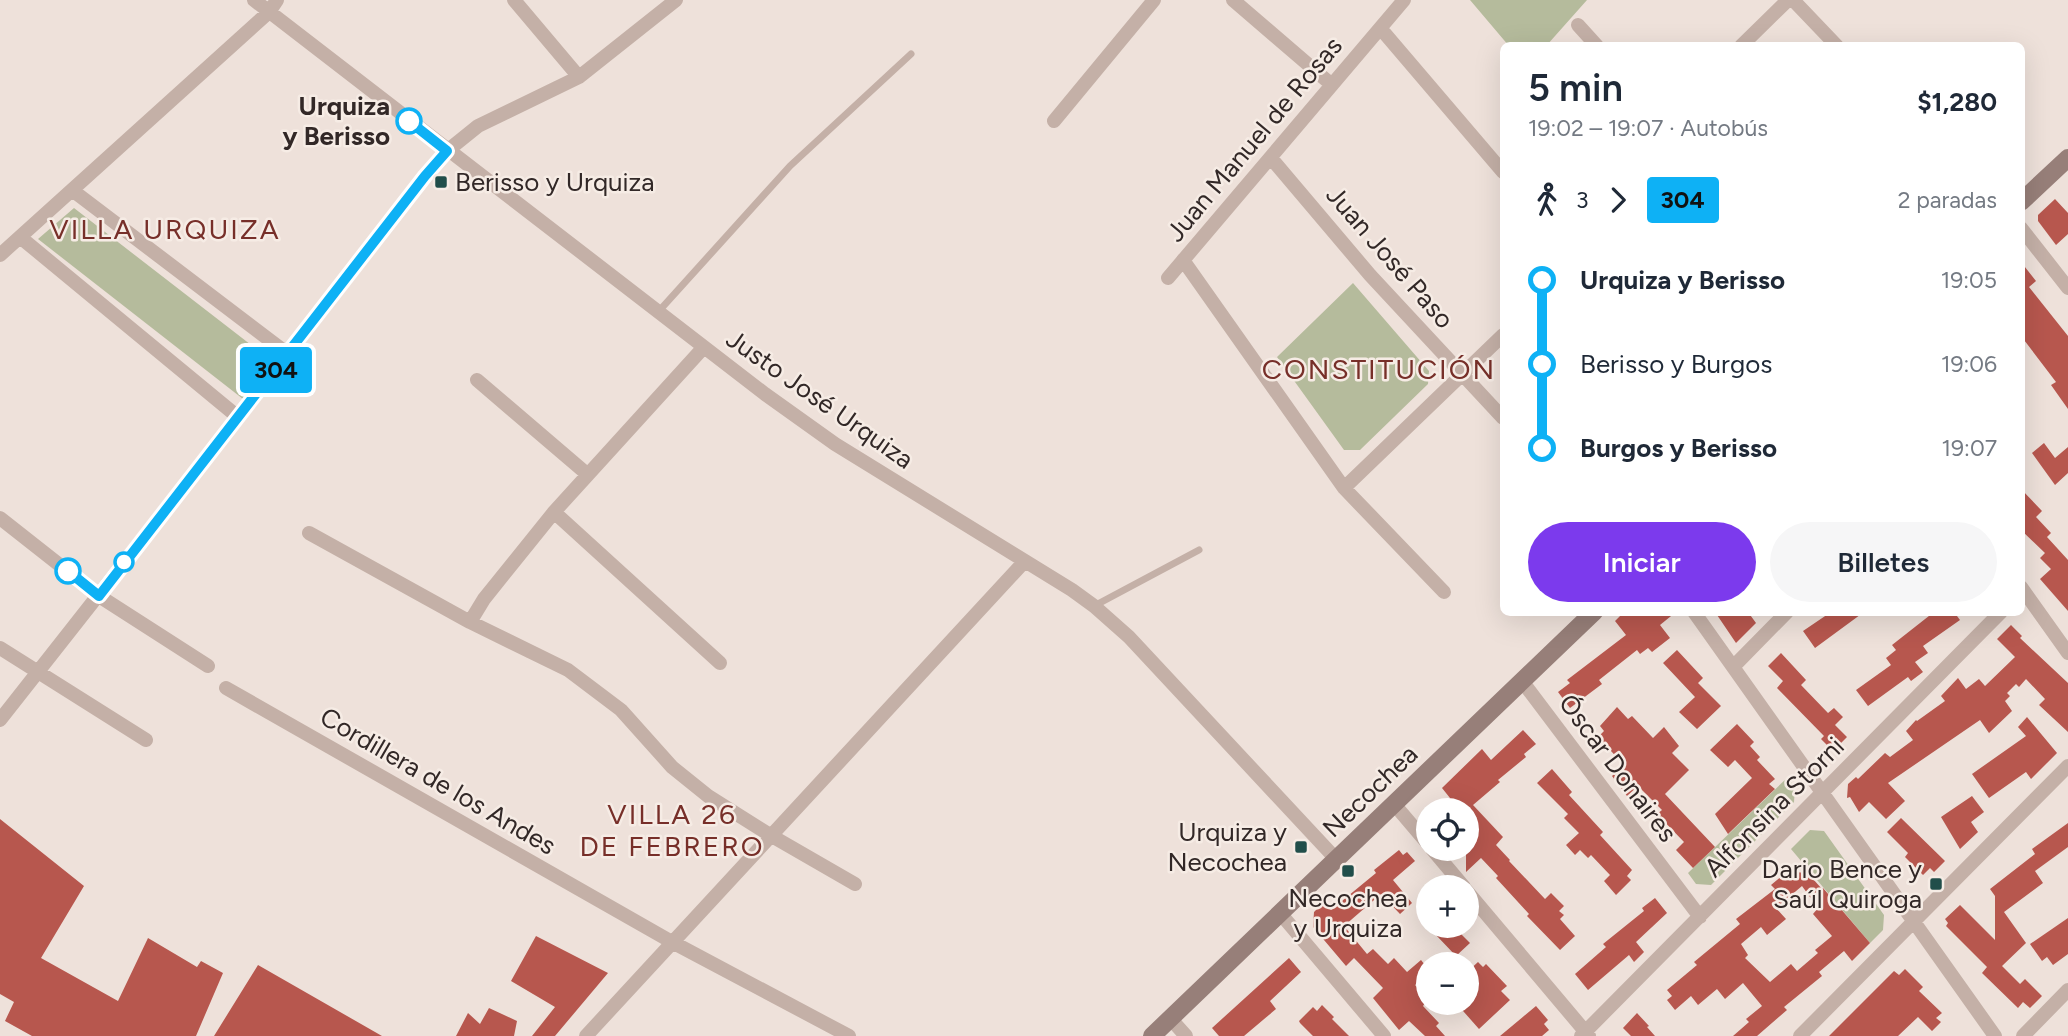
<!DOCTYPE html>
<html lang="es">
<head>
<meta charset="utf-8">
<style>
  body { margin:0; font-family:Figtree,sans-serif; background:#f6f6f7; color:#1f2937; height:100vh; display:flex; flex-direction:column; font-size:26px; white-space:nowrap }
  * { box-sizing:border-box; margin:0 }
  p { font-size:23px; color:#747a83 }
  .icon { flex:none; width:38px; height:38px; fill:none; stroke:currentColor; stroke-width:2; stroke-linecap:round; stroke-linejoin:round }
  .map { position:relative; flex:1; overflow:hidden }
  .side { position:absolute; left:1500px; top:42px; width:525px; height:574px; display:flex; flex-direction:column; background:#fff; border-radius:10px; box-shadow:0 7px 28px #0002 }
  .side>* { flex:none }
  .badge { padding:0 14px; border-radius:5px; font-size:24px; line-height:46px }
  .fabs { position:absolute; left:1416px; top:798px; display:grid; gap:14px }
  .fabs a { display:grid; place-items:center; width:63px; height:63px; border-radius:50%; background:#fff; box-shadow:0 7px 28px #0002; font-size:35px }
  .map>.badge { position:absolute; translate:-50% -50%; box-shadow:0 0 0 4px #fff }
  .legs { display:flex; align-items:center; gap:10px; height:77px; padding:0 28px; font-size:23px }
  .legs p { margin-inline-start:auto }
  .summary { display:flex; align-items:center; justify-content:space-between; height:119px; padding:0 28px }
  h1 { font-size:38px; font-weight:600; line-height:52px }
  .action { display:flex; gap:14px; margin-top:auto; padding:14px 28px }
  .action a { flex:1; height:80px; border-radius:42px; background:#7c3aed; color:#fff; font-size:28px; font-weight:600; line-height:80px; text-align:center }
  .action a+a { background:#f6f6f7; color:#1f2937 }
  ul { padding:0 28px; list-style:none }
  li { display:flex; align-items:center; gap:24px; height:84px; font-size:26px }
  li i { display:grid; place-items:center; width:10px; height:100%; margin:0 9px; background:currentColor }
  li i::after { content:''; width:18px; height:18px; margin:-9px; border:5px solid; border-radius:50%; background:#fff }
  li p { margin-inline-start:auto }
  li:first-child i { background:linear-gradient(#0000 50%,currentColor 0) }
  li:last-child i { background:linear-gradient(currentColor 50%,#0000 0) }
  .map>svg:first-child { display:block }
  .green { fill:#b5bb9c }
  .building { fill:#b7574e; fill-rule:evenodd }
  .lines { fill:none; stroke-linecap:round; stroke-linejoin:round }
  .lane { stroke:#c4b0a7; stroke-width:7 }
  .street { stroke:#c4b0a7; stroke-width:14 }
  .secondary { stroke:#977f79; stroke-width:18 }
  .line-1-casing { stroke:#fff; stroke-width:16 }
  .line-1 { stroke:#0eb1f5; stroke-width:10 }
  .stop-1-dot { fill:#fff; stroke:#0eb1f5; stroke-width:3.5 }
  .poi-dot { fill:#214e4a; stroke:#f6ece5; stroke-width:2.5 }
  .labels { text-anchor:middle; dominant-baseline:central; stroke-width:5; stroke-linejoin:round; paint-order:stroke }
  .stop-label { font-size:26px; font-weight:bold; fill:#322827; stroke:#f6ece5; text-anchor:end }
  .street-label { font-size:26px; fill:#322827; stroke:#f6ece5 }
  .poi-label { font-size:26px; fill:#322827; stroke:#f6ece5; text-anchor:end }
  .neighbourhood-label { font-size:28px; letter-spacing:2px; fill:#772f29; stroke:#f6ece5 }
</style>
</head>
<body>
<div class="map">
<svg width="2068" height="1036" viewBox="0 0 2068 1036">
  <rect width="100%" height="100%" fill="#eee1da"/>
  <path class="green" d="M1470 0H1587L1547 45 1509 46Z
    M74 208 273 362 243 399 38 239Z
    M1353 283 1429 371 1428 384 1360 450H1344L1277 357Z
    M1788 777 1795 788 1794 802 1711 885 1696 884 1688 873Z
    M1810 830 1824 831 1884 915 1883 930 1870 943 1791 849Z"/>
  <path class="building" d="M2055 199 2068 213V234L2056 245 2038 221V215Z
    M2021 262 2036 281 2029 287 2068 336V409L2051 385 2056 382 2021 336Z
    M2044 443 2055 458 2068 447V473L2055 485 2032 453Z
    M2021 489 2042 511 2036 517 2051 533 2047 537 2068 560V611L2040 579 2051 569 2040 558 2045 553 2021 530Z
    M1624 612H1676L1660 625 1670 638 1652 652 1648 648 1640 654 1637 650 1599 680 1602 684 1570 708 1558 692 1570 683 1567 680 1626 635 1615 621Z
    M1715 612H1748L1756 623 1736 643Z
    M1831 612H1864L1815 648 1803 631Z
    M1934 612H1954L1960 620 1923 646 1928 653 1915 662 1923 672 1911 681 1908 677 1868 706 1856 690 1891 665 1886 658 1896 650 1892 645Z
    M2011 625 2022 636 2020 638 2068 683V732L2039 705 2045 699 2026 679 2019 687 2016 684 2007 693 2010 696 2005 701 2012 711 1989 733 1980 720 1888 783 1905 801 1886 819 1869 802 1859 812 1850 797 1847 798 1848 784 1856 777 1858 779 1885 753 1890 757 1913 740 1906 731 1916 720 1917 721 1945 701 1941 696 1958 678 1966 689 1979 679 1985 686 2015 657 1997 639Z
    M1677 650 1703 678 1698 683 1721 706 1697 729 1679 712 1695 697 1663 663Z
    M1781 653 1806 680 1801 685 1828 713 1834 708 1843 717 1835 725 1847 737 1833 751 1821 739 1824 736 1777 688 1783 681 1768 666Z
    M1617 707 1628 719 1632 716 1653 738 1664 727 1679 746 1672 753 1689 770 1665 794 1715 847 1693 868 1676 850 1684 842 1657 814 1662 810 1638 786 1627 796 1612 776 1624 765 1598 737 1604 731 1600 726Z
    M2027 717 2057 753 2031 779 2026 772 1989 798 1972 774 2026 736 2018 727Z
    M1737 724 1754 742 1750 746 1760 757 1757 760 1775 779 1769 784 1775 789 1728 834 1715 814 1752 778 1735 760 1728 767 1710 750Z
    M1523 730 1536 744 1524 754 1526 757 1498 780 1500 782 1473 805 1503 837 1496 845 1510 860 1509 861 1545 899 1551 893 1564 906 1559 911 1564 915 1560 919 1575 936 1560 950 1527 916 1529 914 1496 878 1498 876 1481 858 1466 872V810H1436L1450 798 1442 788 1482 749 1491 760Z
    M1552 769 1572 792 1569 795 1603 832 1600 835 1632 870 1627 876 1631 880 1616 895 1604 881 1610 875 1591 855 1588 858 1580 850 1575 855 1566 845 1579 833 1564 818 1568 814 1537 783Z
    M1972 796 1984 812 1971 822 1978 832 1960 849 1941 817Z
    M1901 818 1945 861 1934 872 1930 868 1923 875 1905 857 1908 853 1887 832Z
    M0 819 84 886 41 958 118 1001 148 938 197 967 201 961 223 973 196 1036H32L5 1021 14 1002 0 994Z
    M2068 823V847L2035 871 2043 883 2004 912 2026 943 2002 966 2020 984 2025 979 2042 996 2030 1008 2023 1002 2018 1008 1982 973 1987 967 1946 926 1948 923 1945 919 1960 905 1995 940V896L1990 889 2035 854 2032 849Z
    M1399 850 1403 855 1407 852 1415 861 1393 880 1412 903 1400 914 1381 894 1344 926 1367 954 1373 949 1388 964 1394 958 1407 972 1421 960 1428 969V974L1415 985 1428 998 1423 1006 1439 1023 1436 1026 1445 1036H1425L1409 1021 1399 1030 1373 998 1383 988 1354 958 1346 966 1313 927 1314 912 1324 902 1331 910 1376 873 1374 870Z
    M1794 866 1800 873 1804 869 1822 889 1823 888 1870 943 1852 961 1844 951 1819 972 1822 976 1784 1007 1787 1010 1757 1036H1733L1749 1022 1746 1019 1762 1006 1743 983 1725 999 1717 989 1698 1005 1691 996 1675 1010 1667 1000 1672 996 1667 990 1697 965 1694 962 1740 924 1736 919 1775 889 1771 885ZM1802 886 1818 908 1813 914 1832 936 1815 950 1818 953 1797 971 1791 964 1770 982 1745 958 1748 955 1741 944 1761 927 1767 935 1786 919 1776 908Z
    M1655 898 1667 913 1636 942 1644 952 1634 962 1629 955 1588 990 1575 974 1606 947 1603 944 1644 911 1642 908Z
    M2068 918V954L2053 965 2047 957 2042 961 2030 944Z
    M1446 926H1453L1470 943 1456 956 1436 935Z
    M536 936 608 973 555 1036H532L555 1007 511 981Z
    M1289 958 1301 972 1270 1001 1276 1009 1244 1036H1219L1212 1028Z
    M1478 962 1483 967 1486 964 1507 986 1501 991 1510 1000 1479 1029 1456 1003H1466V973Z
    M258 965 382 1036H214Z
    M1905 969 1923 987 1919 991 1942 1013 1936 1018 1941 1022 1932 1031 1918 1017 1898 1036H1829L1894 971 1899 975Z
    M1322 1005 1334 1017 1332 1019 1349 1036H1313L1300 1023 1299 1021 1313 1007 1317 1011Z
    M1536 1006 1548 1020 1544 1024 1549 1030 1542 1036H1500Z
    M489 1008 517 1021 514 1036H456L468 1013 480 1024Z
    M1637 1013 1649 1026 1647 1027 1655 1036H1631L1623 1028Z"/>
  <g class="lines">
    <path class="lane" d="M659 311 790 166 911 54
      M1094 606 1199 550"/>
    <path class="street" d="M254 0 765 394 835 444 1072 590 1094 606 1129 637 1336 859
      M514 0 579 77
      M1233 0 1332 85
      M1793 0 1837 46
      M1578 25 1597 46
      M1381 29 1503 172
      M1741 46 1788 0
      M1054 121 1154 0
      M1271 158 1370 275 1503 418
      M72 190 288 354
      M2021 228 2068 288
      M20 237 238 417
      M0 255 269 12 277 0
      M1183 260 1344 488 1444 592
      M1168 278 1404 0
      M477 380 587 474
      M1344 488 1503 335
      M554 512 720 663
      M0 518 99 596 208 666
      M309 533 470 622 568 670 621 710 672 767 708 796 770 835 855 884
      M2021 587 2068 653
      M1694 612 1995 1036
      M470 622 484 599 554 512 704 347
      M0 648 146 740
      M1733 667 1787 612
      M1522 681 1700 917
      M226 688 672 942 849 1036
      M0 720 288 354 425 176 447 151 478 126 579 77 676 0
      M1394 804 1428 844
      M1432 849 1464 887
      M1466 890 1589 1036
      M1280 913 1384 1036
      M1170 1018 1186 1036
      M586 1036 1024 562
      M1581 1036 2001 612
      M1800 1036 2068 766
      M2023 1036 2068 990"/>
    <path class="secondary" d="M2021 202 2068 158
      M1152 1036 1594 612"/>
  </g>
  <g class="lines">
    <g class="line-1-casing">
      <path id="line-1" d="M68 571 99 596 425 176 447 151 409 121"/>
    </g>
    <use href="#line-1" class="line-1"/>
  </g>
  <g class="stop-1-dot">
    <circle cx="409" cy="121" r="12"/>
    <circle cx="124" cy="562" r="9"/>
    <circle cx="68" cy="571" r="12"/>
  </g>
  <g class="poi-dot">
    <rect x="434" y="175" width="14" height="14" rx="3.5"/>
    <rect x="1294" y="840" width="14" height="14" rx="3.5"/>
    <rect x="1341" y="864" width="14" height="14" rx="3.5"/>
    <rect x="1929" y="877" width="14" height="14" rx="3.5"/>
  </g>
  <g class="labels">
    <g class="stop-label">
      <text x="390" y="106">Urquiza<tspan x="390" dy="30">y Berisso</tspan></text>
    </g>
    <g class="street-label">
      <text transform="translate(1254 139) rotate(-50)">Juan Manuel de Rosas</text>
      <text transform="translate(1390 257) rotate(49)">Juan José Paso</text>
      <text transform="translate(820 399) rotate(35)">Justo José Urquiza</text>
      <text transform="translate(1618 768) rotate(53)">Óscar Donaires</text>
      <text transform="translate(438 781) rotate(30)">Cordillera de los Andes</text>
      <text transform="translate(1370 791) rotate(-44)">Necochea</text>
      <text transform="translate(1774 807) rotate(-45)">Alfonsina Storni</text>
    </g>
    <g class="poi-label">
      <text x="455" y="182" text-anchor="start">Berisso y Urquiza</text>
      <text x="1287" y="832">Urquiza y<tspan x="1287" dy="30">Necochea</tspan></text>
      <text x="1922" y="869">Dario Bence y<tspan x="1922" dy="30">Saúl Quiroga</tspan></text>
      <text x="1348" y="898" text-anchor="middle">Necochea<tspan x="1348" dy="30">y Urquiza</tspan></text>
    </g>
    <g class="neighbourhood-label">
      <text x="165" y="229">VILLA URQUIZA</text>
      <text x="1379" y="369">CONSTITUCIÓN</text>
      <text x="672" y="814">VILLA 26<tspan x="672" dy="32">DE FEBRERO</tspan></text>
    </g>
  </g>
</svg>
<div class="fabs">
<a><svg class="icon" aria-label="locate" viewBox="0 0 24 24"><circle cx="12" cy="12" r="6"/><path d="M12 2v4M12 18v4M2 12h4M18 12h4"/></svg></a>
<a>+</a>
<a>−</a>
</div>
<b class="badge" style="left:276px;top:370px;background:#0eb1f5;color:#111">304</b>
<section class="side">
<div class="summary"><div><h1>5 min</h1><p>19:02 – 19:07 · Autobús</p></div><b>$1,280</b></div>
<div class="legs"><svg class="icon" aria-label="walk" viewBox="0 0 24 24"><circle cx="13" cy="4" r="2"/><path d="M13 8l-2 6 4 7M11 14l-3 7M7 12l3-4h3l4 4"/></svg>3<svg class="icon" aria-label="forward" viewBox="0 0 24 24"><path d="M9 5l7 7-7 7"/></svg><b class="badge" style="background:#0eb1f5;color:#111">304</b><p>2 paradas</p></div>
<ul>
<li><i style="color:#0eb1f5"></i><b>Urquiza y Berisso</b><p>19:05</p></li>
<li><i style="color:#0eb1f5"></i><span>Berisso y Burgos</span><p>19:06</p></li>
<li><i style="color:#0eb1f5"></i><b>Burgos y Berisso</b><p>19:07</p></li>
</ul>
<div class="action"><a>Iniciar</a><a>Billetes</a></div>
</section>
</div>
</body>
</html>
